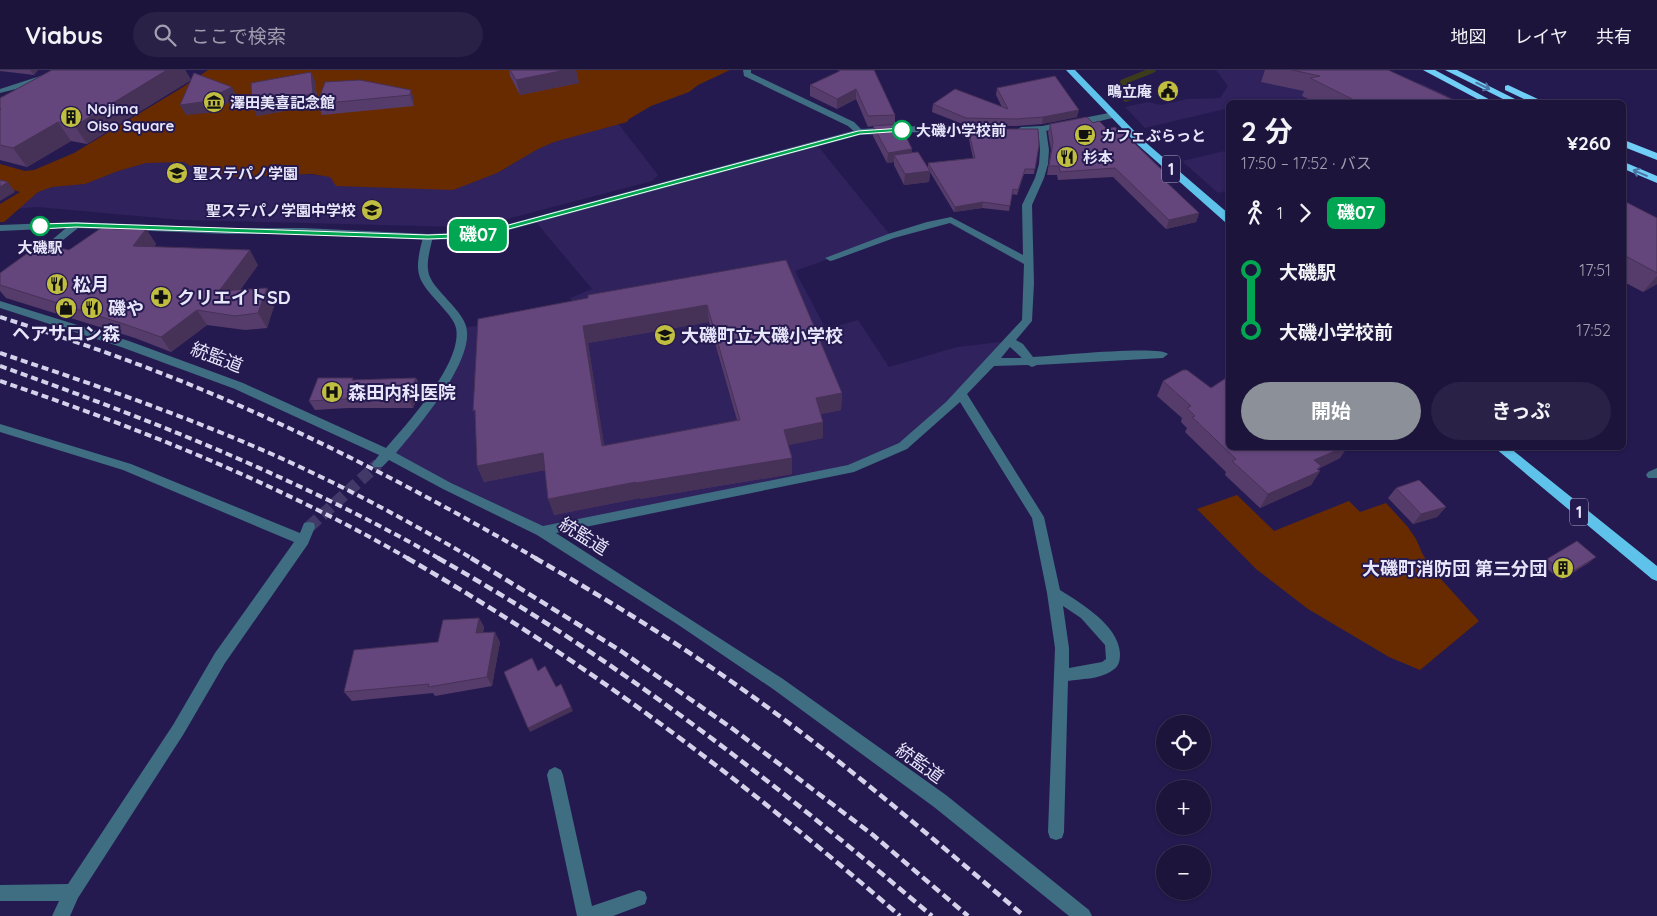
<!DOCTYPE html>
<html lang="ja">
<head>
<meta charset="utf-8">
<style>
  body { margin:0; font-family:Quicksand,"Noto Sans JP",sans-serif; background:#292146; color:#f1f3f6; height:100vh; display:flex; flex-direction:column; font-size:19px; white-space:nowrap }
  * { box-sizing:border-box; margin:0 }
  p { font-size:16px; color:#a09eaf }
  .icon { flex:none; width:28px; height:28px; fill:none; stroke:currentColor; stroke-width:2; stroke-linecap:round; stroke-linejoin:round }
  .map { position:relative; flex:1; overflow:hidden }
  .details { position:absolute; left:1226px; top:30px; width:400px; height:350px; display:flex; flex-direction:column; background:#1c143b; border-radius:8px; box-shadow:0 1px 4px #0004,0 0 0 1px #3a3355 }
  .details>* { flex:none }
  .badge { padding:0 10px; border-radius:8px; font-size:18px; line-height:32px }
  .controls { position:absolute; left:1156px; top:645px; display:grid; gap:10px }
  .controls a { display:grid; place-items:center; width:55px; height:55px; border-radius:50%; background:#1c143b; box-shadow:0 1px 4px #0004,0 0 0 1px #3a3355; font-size:25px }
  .map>.badge { position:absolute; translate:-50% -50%; box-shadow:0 0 0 2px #fff }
  .legs { display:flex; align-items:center; gap:8px; height:55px; padding:0 15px; font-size:16px }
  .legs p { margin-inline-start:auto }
  .overview { display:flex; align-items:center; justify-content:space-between; height:85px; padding:0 15px }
  h1 { font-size:28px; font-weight:700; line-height:38px }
  .button { display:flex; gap:10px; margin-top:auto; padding:10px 15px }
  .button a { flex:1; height:58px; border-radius:30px; background:#8c9099; color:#fff; font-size:20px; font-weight:700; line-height:58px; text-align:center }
  .button a+a { background:#292146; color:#f1f3f6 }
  ul { padding:0 15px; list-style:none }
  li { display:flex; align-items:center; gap:18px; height:60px; font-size:19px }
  li i { display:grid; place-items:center; width:8px; height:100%; margin:0 6px; background:currentColor }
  li i::after { content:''; width:12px; height:12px; margin:-6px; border:4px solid; border-radius:50%; background:#1c143b }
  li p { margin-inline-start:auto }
  li:first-child i { background:linear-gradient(#0000 50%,currentColor 0) }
  li:last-child i { background:linear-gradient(currentColor 50%,#0000 0) }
  header { display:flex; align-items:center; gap:30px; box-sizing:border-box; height:70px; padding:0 25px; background:#1c143b; border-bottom:1px solid #3a3355 }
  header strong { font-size:24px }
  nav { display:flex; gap:28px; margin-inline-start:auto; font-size:18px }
  .search { width:350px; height:45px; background:#292146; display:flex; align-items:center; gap:12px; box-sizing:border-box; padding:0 18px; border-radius:28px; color:#a09eaf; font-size:19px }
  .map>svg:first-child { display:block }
  .built { fill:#2f225d }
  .green { fill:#682b00 }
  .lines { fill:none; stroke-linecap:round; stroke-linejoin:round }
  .stream { stroke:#3d3c1a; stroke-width:5.5 }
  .minor-tunnel { stroke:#423969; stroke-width:12; stroke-dasharray:12 5.5; stroke-linecap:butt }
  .minor { fill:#3f6d81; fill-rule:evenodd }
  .tertiary { fill:#3f6d81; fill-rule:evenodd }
  .trunk { fill:#5fc2ea; fill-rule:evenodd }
  .motorway { fill:#71cef7; fill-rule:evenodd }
  .rail-far1 { stroke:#d4d2ea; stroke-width:4; stroke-dasharray:7 4; stroke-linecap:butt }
  .rail { stroke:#d4d2ea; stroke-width:4.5; stroke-dasharray:9 4.5; stroke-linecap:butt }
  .wall { fill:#563c6b; fill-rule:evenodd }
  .shaded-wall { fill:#463157 }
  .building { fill:#64467c; stroke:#463157; fill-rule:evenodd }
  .oneway { stroke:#4b74a3 }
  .line-1 { fill:#00a651; stroke:#fff }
  .stop-1-dot { fill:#fff; stroke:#00a651; stroke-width:2.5 }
  .labels { text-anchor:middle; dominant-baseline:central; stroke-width:4; stroke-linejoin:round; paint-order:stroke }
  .far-poi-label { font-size:15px; font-weight:bold; fill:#e7e6fb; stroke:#251a4f; text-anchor:start }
  .far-stop-label { font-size:15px; font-weight:bold; fill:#e7e6fb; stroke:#251a4f; text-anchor:start }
  .shield { fill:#251a4f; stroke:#ada9c7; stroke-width:1 }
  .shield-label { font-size:16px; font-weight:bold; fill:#e7e6fb }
  .poi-label { font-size:18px; font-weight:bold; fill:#e7e6fb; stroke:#251a4f; text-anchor:start }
  .street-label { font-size:18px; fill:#e7e6fb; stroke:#251a4f }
</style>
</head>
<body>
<header>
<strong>Viabus</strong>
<div class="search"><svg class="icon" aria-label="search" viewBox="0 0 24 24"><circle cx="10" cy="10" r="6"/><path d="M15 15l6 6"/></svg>ここで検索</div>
<nav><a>地図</a><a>レイヤ</a><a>共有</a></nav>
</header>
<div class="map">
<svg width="1657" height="846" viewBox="0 0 1657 846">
  <rect width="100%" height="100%" fill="#251a4f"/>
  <path class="built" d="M1216 0H1373L1409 17 1420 13 1461 32H1229V38L1145 58 1125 37 1148 32 1161 35 1187 29 1220 28 1228 16Z
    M617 52 658 105 652 111 484 155 460 157 182 150 37 137 13 139 48 108 152 83 249 100 448 115 550 69Z
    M817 75 891 166 795 201 826 259 858 250 889 297 957 277 1009 271 903 376 850 399 542 461 388 384 453 296 461 258 522 250 575 236 570 228 592 219 535 151Z
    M1229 80V120L1218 123 1182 91Z"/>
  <path class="green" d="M208 0H730L698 15 689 22 651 36 629 49 627 52 554 72 538 79 497 103 453 120 336 116 330 107 312 104 237 107 195 99 184 92 146 93 118 101 85 114 52 117 38 122 4 152H0V134L20 122 0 116V94L25 101 34 100 74 83 183 17Z
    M1237 425 1274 461 1349 431 1360 442 1386 433 1407 456 1416 469 1423 485 1439 507 1479 551 1420 600 1389 587 1308 539 1256 499 1197 439Z"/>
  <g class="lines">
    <path class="stream" d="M1126 29 1134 26 1123 12 1153 0"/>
    <path class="minor-tunnel" d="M309 457 378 394"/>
    <path class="minor" d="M59 0H70L40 13 0 23V19Z
      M743 0H751V3L854 52 864 62 857 64 848 56 744 6Z
      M1042 56 1046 59 1049 80 1048 94 1044 108 1032 135 1034 213 1032 251 1016 270 1023 274 1033 287C1052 286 1161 275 1168 284L1163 288 1037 295 1032 297 1028 295 994 296 967 324 1044 447 1060 520C1082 534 1118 555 1120 583 1120 592 1119 597 1110 602 1099 609 1081 609 1068 611L1064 762 1062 768 1056 770 1050 768 1048 762 1055 578 1047 523 1032 448 960 332 907 379 854 402 556 463 783 609 946 725 1089 840 1092 846H1069L934 737 773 619 677 554 537 465 443 419 389 390 382 397H374L372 394 379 385 235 319 121 277 0 238V231L129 271 243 313 386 378C408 353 463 292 456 258 454 250 448 244 443 238 417 209 413 206 423 167L428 164 431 165 433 167C422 208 428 207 454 237 458 242 464 249 466 256 476 290 417 358 396 383L451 413 543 456 848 395 899 373 946 332 1022 250 1024 194 950 153 894 168 834 190 830 191 825 188 888 164 927 152 951 147 1023 185 1022 135 1035 108 1039 94 1040 80 1038 59ZM1010 277 1022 288H1001ZM1063 536 1081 548 1105 575 1106 589 1102 592 1069 598V578Z
      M0 354 131 394 300 463 304 453 309 452 314 453 315 457 308 474 225 593 183 665 78 828 70 846H52L59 831H0V815L68 814 173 655 215 583 294 472 123 400 0 362Z
      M1657 398V408H1648L1646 405 1648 402Z
      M555 697 561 700 563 705 592 836 639 820 645 822 647 828 645 834 613 846H577L547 705 549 700Z"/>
    <path class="tertiary" d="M1114 42 1118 45 1117 47C1101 51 1027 68 1017 60L1021 57 1042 56Z
      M920 56 986 57 990 60 986 63 920 62 860 65 479 168 428 170 303 164H226L78 158 38 190 33 187 34 185 66 158 0 161V155L76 152 226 158H303L428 164 479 162 860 59Z"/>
    <path class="trunk" d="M1066 0H1075L1144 71 1229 144V153L1225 152 1138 75Z
      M1495 378H1510L1657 496V511L1652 509Z"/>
    <path class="motorway" d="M1423 0H1435L1494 32H1483Z
      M1445 0H1457L1521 32H1509Z
      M1508 15 1540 30 1542 32H1530L1505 20V16Z
      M1624 70 1657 83V90L1624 77Z
      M1624 92 1657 106V113L1624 99Z"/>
    <path class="rail-far1" d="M0 247C69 269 136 292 203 320 318 368 429 426 537 489
      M0 283C83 311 166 339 246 373 325 406 400 446 473 489
      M0 296C152 350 300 409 440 489
      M0 311C142 359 279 414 409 489"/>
    <path class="rail" d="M407 488C586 591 744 711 900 846
      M438 488C616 588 777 714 932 846
      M471 488 621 581 733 659 873 765 968 846
      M535 488C606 529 675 571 742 619 840 688 932 768 1024 846"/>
  </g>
  <path class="wall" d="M0 0H38L34 5 0 1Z
    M52 0H185L191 10 87 74 71 71 27 97 0 90V28Z
    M509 0H576L579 13 520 25 510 6Z
    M838 0H874L895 45V55L912 82 928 98V93L973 88 968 65V59L1039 75 1034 104H1024L1017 125 1012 124 1009 141 982 138 954 142 930 102 929 112 904 115 894 95V92L887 93 873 66V56L868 57 856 29 837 39 810 26V15L838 2Z
    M1265 0H1388L1458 32H1315L1302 26 1304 21 1261 12Z
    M311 2 315 12 318 33 411 20 414 31V36L322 45 318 35 257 46Z
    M997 18 1077 47 1042 54 1015 56 965 55 932 42 933 34 1002 37 996 25Z
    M1093 53 1167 113 1199 143 1196 152 1166 159 1113 107 1058 110 1057 105H1047L1051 80 1048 63 1050 54Z
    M1624 131 1657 148V214L1643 222 1624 212Z
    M114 159H146L156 174 154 177 258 195 240 220 267 218 275 233 267 258 245 260 207 255 171 282 135 268 6 228 0 221V203L69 180Z
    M786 190 842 323 841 340 821 344 823 352V368L788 375 792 404 640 429V428L554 445 545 400 484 412 477 396 475 345 478 249ZM709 252 737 350 604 376 588 273Z
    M416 308 421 317 413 338H348L315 340 309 331 354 310Z
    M1163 311 1211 318 1340 388 1320 398 1318 400 1320 401 1311 415 1260 438 1225 405 1226 402 1185 362 1187 358 1181 352 1182 348 1157 326Z
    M1396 418 1446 437 1437 447 1413 454 1388 428Z
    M1547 489 1590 492 1561 510 1541 494Z
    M479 548 484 557 483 563 500 572 492 616 435 626 433 623 352 631 344 622 438 572Z"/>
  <path class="shaded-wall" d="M30 0H38L34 5Z
    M167 0H185L191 10 87 74 75 56Z
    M565 0H576L579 13 520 25 516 10Z
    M311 2 315 12 318 35 257 46 252 36Z
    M232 17 238 28 208 43 186 45 180 35Z
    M856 19V29L837 39V29Z
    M411 20 414 31V36L410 25Z
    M1079 40 1077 47 1042 54 1043 47Z
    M58 52 71 71 27 97 13 78Z
    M912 79 911 90 894 85V92L887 93 888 83Z
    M930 101 929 112 904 115 905 104Z
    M1169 107 1166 115 1162 108Z
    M8 112 15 122 0 131V117Z
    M983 132 982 138 954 142 955 137Z
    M1199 143 1196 152 1166 159 1169 150Z
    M146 159 156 174 143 191 133 176Z
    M250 180 258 195 228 236 219 221Z
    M1657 206V214L1643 222Z
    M267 218 275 233 267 258 258 243Z
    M707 235 709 252 588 273 607 392 602 376 583 256Z
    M197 240 207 255 171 282 161 267Z
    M416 308 421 317 413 338 408 329Z
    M842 323 841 340 816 345V328Z
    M823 352V368L785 376 784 360Z
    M1342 378H1347L1340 388 1320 398 1316 403 1320 401 1311 415 1260 438 1268 424 1314 390Z
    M543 383 549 399 484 412 477 396Z
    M792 388V404L640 429V428L554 445 548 429 636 412Z
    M1446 437 1437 447 1413 454 1421 444Z
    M1596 487 1590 492 1561 510 1567 505Z
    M479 548 484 557 481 573 476 563Z
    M495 562 500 572 492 616 487 607Z
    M561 614 573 641 530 662 528 658Z"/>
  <path class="building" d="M52 0H167L75 56 58 52 13 78 0 75V40L1 39H0V28Z
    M510 0H565L516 10Z
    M838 0H874L895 45 868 46 856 19 837 29 810 15 840 1Z
    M1292 0H1388L1458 32H1358L1310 8 1320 6Z
    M311 2 313 24 252 36 251 13Z
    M194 3 232 17 202 32 180 35Z
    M1055 6 1079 40 1043 47 1016 49 966 48 933 34 955 19 1008 39 997 18Z
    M360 10 411 20 410 25 317 34 325 12Z
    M1087 47 1093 53 1099 51 1107 59 1115 57 1120 62 1122 61 1169 107 1162 108 1199 143 1169 150 1115 98 1060 102 1059 96H1049L1053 72 1050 54Z
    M900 54 912 79 888 83 873 56Z
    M968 59H1038L1039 75 1035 99H1025L1018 120 1013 119 1010 136 983 132 955 137 928 93 975 88Z
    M918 82 930 101 905 104 894 85Z
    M0 110 8 112 0 117Z
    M1624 131 1657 148V203L1624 185Z
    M104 156 114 159H146L133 176 250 180 219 221 267 218 258 243 235 246 197 240 161 267 124 254 0 215V203L40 174 69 180Z
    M786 190 842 323 816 328 823 352 784 360 792 388 636 413V412L548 429 543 383 477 396 475 340 473 341 478 249 588 228V225ZM707 235 740 350 602 376 583 256Z
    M1183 300H1187L1211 318 1229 306V378H1342L1314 390 1321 396 1317 399 1320 401 1268 424 1232 391 1236 389 1192 347 1195 346 1187 338 1191 336 1163 311Z
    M318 308H353L352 310 416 308 408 329H343L309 331Z
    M1419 410 1446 437 1421 444 1396 418Z
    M1577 471 1596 487 1567 505 1547 489Z
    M479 548 476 563 495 562 487 607 428 617 429 614 344 622 354 580 438 572 443 550Z
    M532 588 538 601 545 596 556 617 561 614 571 637 528 658 504 602Z"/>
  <defs><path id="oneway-shaft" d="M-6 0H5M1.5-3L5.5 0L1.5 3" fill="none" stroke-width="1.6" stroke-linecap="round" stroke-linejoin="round" transform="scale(1.25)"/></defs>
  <g class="oneway">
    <use href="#oneway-shaft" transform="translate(1483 16) rotate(26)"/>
    <use href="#oneway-shaft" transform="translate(1640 103) rotate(-157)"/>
  </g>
  <path class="line-1" d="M902 58H904V61L860 64 479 167 428 169 76 157 40 159 37 156 40 154 76 153 428 165 479 163 858 61Z"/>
  <defs>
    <g id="civic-disc" transform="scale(1.125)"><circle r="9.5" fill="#c0be40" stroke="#251a4f"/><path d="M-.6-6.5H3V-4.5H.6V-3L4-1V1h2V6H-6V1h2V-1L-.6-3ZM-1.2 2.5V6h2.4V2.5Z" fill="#111"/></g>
    <g id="museum-disc" transform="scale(1.125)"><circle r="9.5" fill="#c0be40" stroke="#251a4f"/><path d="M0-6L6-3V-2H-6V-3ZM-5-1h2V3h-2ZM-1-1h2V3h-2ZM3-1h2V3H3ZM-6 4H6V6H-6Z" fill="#111"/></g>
    <g id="building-disc" transform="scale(1.125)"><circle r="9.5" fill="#c0be40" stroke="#251a4f"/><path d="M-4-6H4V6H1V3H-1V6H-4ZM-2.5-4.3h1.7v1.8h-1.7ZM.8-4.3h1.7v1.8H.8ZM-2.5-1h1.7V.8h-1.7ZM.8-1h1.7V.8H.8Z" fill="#111"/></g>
    <g id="cafe-disc" transform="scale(1.125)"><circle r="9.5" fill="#c0be40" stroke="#251a4f"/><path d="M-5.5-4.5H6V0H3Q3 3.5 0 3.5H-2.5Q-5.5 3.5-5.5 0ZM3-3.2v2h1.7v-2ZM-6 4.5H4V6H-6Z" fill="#111"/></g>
    <g id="restaurant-disc" transform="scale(1.125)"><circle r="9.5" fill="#c0be40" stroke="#251a4f"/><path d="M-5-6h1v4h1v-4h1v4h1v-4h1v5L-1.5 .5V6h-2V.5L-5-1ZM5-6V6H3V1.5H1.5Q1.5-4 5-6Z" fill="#111"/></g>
    <g id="school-disc" transform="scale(1.125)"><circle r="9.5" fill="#c0be40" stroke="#251a4f"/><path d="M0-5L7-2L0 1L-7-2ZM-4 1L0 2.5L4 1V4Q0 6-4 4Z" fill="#111"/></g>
    <g id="pharmacy-disc" transform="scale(1.125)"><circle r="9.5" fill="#c0be40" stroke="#251a4f"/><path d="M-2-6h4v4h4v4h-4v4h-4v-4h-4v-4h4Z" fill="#111"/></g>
    <g id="shop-disc" transform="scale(1.125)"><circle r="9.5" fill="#c0be40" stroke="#251a4f"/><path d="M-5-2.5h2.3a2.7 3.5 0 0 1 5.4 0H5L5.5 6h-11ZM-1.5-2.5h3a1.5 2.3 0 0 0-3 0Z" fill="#111"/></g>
    <g id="hospital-disc" transform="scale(1.125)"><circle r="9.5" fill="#c0be40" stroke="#251a4f"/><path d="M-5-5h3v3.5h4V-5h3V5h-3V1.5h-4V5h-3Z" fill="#111"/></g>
  </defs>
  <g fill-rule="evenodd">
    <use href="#civic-disc" x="1168" y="21"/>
    <use href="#museum-disc" x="214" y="32"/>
    <use href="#building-disc" x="71" y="47"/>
    <use href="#cafe-disc" x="1085" y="65"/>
    <use href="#restaurant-disc" x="1067" y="87"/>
    <use href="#school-disc" x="177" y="103"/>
    <use href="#school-disc" x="372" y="140"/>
    <use href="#restaurant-disc" x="57" y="214"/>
    <use href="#pharmacy-disc" x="161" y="227"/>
    <use href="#shop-disc" x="66" y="238"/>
    <use href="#restaurant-disc" x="92" y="238"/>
    <use href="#school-disc" x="665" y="265"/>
    <use href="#hospital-disc" x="332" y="322"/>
    <use href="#building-disc" x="1563" y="498"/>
  </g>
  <g class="stop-1-dot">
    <circle cx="902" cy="60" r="9"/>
    <circle cx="40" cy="156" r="9"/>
  </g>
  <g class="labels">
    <g class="far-poi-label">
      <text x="1152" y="21" text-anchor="end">鴫立庵</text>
      <text x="230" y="32">澤田美喜記念館</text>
      <text x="87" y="38">Nojima<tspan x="87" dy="17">Oiso Square</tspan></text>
      <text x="1101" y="65">カフェぶらっと</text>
      <text x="1083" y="87">杉本</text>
      <text x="193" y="103">聖ステパノ学園</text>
      <text x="356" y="140" text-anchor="end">聖ステパノ学園中学校</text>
    </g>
    <g class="far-stop-label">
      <text x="916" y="60">大磯小学校前</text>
      <text x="40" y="177" text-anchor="middle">大磯駅</text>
    </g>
    <g class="shield">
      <rect x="1162" y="85.5" width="18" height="27" rx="4"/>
      <rect x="1570" y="428.5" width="18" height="27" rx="4"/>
    </g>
    <g class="shield-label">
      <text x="1171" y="99">1</text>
      <text x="1579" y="442">1</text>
    </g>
    <g class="poi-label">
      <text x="73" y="214">松月</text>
      <text x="177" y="227">クリエイトSD</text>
      <text x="108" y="238">磯や</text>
      <text x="66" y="263" text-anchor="middle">ヘアサロン森</text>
      <text x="681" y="265">大磯町立大磯小学校</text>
      <text x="348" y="322">森田内科医院</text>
      <text x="1547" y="498" text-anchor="end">大磯町消防団 第三分団</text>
    </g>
    <g class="street-label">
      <text transform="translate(217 287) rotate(21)">統監道</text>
      <text transform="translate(584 466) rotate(32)">統監道</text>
      <text transform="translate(920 693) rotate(36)">統監道</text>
    </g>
  </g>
</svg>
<div class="controls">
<a><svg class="icon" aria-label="locate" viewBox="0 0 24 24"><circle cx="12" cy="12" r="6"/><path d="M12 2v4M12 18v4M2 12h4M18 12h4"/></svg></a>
<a>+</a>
<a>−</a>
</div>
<b class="badge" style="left:478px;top:165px;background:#00a651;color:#fff">磯07</b>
<section class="details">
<div class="overview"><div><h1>2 分</h1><p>17:50 – 17:52 · バス</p></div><b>¥260</b></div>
<div class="legs"><svg class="icon" aria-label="walk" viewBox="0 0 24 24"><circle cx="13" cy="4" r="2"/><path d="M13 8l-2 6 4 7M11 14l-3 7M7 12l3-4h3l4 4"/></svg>1<svg class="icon" aria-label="forward" viewBox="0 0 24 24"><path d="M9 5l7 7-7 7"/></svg><b class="badge" style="background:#00a651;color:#fff">磯07</b></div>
<ul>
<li><i style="color:#00a651"></i><b>大磯駅</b><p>17:51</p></li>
<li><i style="color:#00a651"></i><b>大磯小学校前</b><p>17:52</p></li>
</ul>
<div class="button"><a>開始</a><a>きっぷ</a></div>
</section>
</div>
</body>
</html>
